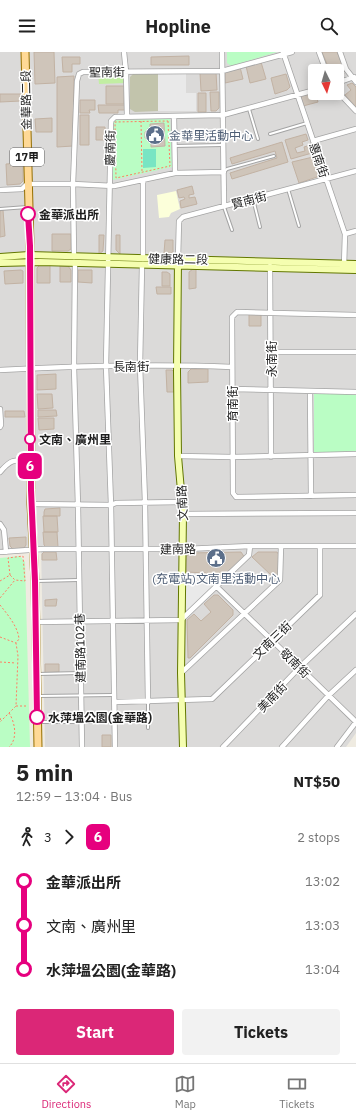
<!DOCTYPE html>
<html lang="en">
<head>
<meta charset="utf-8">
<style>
  body { margin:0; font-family:"IBM Plex Sans","Noto Sans TC",sans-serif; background:#f2f2f2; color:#222; height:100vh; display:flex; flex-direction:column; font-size:15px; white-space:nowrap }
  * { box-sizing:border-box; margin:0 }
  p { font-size:13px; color:#767676 }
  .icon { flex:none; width:22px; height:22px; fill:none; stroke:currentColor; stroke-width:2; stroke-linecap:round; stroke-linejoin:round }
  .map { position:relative; height:695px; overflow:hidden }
  .panel { display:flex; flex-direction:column; background:#fff; flex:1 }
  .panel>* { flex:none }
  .badge { padding:0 8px; border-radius:6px; font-size:14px; line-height:26px }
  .needle { width:26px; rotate:175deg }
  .buttons { position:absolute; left:308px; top:12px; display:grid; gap:8px }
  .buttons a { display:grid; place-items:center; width:36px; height:36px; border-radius:4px; background:#fff; box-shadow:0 2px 10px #0003; font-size:20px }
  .map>.badge { position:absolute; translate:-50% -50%; box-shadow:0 0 0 2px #fff }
  .legs { display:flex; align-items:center; gap:6px; height:44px; padding:0 16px; font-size:13px }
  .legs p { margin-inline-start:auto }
  .summary { display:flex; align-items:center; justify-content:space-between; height:68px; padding:0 16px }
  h1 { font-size:22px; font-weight:700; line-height:30px }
  .primary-button { display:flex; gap:8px; margin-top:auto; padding:8px 16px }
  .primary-button a { flex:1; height:46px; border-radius:4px; background:#db2777; color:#fff; font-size:16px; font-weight:700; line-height:46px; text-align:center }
  .primary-button a+a { background:#f2f2f2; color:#222 }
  ul { padding:0 16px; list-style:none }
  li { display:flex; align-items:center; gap:14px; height:44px; font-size:15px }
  li i { display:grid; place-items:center; width:6px; height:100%; margin:0 5px; background:currentColor }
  li i::after { content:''; width:10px; height:10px; margin:-5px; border:3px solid; border-radius:50%; background:#fff }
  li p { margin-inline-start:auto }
  li:first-child i { background:linear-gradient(#0000 50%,currentColor 0) }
  li:last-child i { background:linear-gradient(currentColor 50%,#0000 0) }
  header { display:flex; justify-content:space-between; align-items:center; height:52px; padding:0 16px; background:#fff; font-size:18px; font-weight:700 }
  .dock { display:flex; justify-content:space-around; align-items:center; height:56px; border-top:1px solid #e0e0e0; background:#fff; font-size:11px; color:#767676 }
  .dock a { display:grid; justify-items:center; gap:2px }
  .dock .selected { color:#db2777 }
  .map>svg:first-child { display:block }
  .residential { fill:#dbdad9; fill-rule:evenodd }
  .education { fill:#fcffda }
  .construction { fill:#c2c4ac }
  .grass { fill:#c2eea3 }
  .park { fill:#bafdc4 }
  .pitch { fill:#78e5c3 }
  .parking { fill:#e9e9e9 }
  .building { fill:#cfc5ba; stroke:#c2b2a3 }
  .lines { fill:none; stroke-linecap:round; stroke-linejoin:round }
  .lane-casing { stroke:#a4a4a4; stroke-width:4 }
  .street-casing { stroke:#a4a4a4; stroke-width:6 }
  .secondary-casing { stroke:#627700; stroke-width:8 }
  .primary-casing { stroke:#956f00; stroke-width:9 }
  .path { stroke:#ff7e62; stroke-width:1; stroke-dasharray:2 2; stroke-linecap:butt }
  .lane { stroke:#fff; stroke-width:2 }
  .street { stroke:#fff; stroke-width:4.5 }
  .secondary { stroke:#f5feb0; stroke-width:6 }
  .primary { stroke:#ffd996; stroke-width:7 }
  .line-1-casing { stroke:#fff; stroke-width:9 }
  .line-1 { stroke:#e6007e; stroke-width:6 }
  .stop-1-dot { fill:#fff; stroke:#e6007e; stroke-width:2 }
  .labels { text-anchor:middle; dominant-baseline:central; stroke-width:3; stroke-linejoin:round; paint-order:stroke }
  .shield { fill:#fff; stroke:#616161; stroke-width:1 }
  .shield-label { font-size:11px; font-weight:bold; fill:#1d1d1d }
  .street-label { font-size:12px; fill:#1d1d1d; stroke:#fff }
  .service-label { font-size:12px; fill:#4e5e75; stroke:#fff; text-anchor:start }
  .stop-label { font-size:12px; font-weight:bold; fill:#1d1d1d; stroke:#fff; text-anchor:start }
</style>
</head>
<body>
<header><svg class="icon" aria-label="menu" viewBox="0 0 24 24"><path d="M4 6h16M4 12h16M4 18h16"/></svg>Hopline<svg class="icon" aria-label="search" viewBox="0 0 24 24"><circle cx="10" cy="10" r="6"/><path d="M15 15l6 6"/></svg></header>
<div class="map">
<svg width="356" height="695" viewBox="0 0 356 695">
  <rect width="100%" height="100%" fill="#efebe1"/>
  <path class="residential" d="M0 0H356V681L346 695H45L41 494 0 498ZM315 19H337V41H315Z"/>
  <path class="education" d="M176 139 180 157 171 161 169 165 159 166 157 143Z"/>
  <path class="construction" d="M135 20H158V59L135 60 130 57V25Z"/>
  <path class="grass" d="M98 21H125V31L99 32Z"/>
  <path class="park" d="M227 0H277L231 14 227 11Z
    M170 67 172 115 113 128V68Z
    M314 340 356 342V399L314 401Z
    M20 504 25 510 30 695H0V506Z"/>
  <path class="pitch" d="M143 97H156V115L143 116Z"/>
  <path class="parking" d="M158 20H186V41H196V59H158Z
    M184 524H199L208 527 217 534 189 559 184 558Z"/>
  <path class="building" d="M34 0H54L55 31 35 32Z
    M322 0H337L345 19 343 20 344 22 337 25V19H330Z
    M189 4V13H151V5Z
    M62 5H80V12H72V20H63Z
    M261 10 266 27 250 31 246 14Z
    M240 15 243 27 225 31V21L226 19Z
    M216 20 217 38 201 39 200 21Z
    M286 22 290 35 287 38 275 42 271 26Z
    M74 24 73 94 57 95V25Z
    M352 31 356 35V55L345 43 351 38 347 33Z
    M106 34H125L124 52H106Z
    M315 39 318 50 303 54 301 46 302 43Z
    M210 40H219V56L216 59H211Z
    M198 41H206V60H198Z
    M0 42H21V49L0 50Z
    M80 48H95V58H89L90 61H80Z
    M98 53H125V58H118V61H99Z
    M80 63H89V93H80Z
    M52 66V80H36L35 67Z
    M164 71 165 94 151 95V88L145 86V80L150 76V72Z
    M96 75H105V79H108V86H105V88H96Z
    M306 82 308 88 302 90 303 93 295 96 297 101 305 99 304 95 310 93 312 101 291 107 285 88Z
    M282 90 288 110 232 127 230 121 277 106 275 99 232 112 230 106Z
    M313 105 319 122 317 125 299 131 292 110Z
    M23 111V129L20 132 7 133 6 112Z
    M192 134 194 142 189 143V146L195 145 197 152 181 156 180 149 185 147 184 145 179 146 177 138Z
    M3 158 5 184 0 185V159Z
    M52 182H71V197L68 199H52Z
    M99 183H104L103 199 99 202Z
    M116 183H120V202L116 198Z
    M165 188H173V200L170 202 164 201Z
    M40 213H50V231H37V216Z
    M60 214H68L71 218V230H60Z
    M193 217H196V236L189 237V220Z
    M21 218 23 219V231L5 232 4 219Z
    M78 218H92V231L78 230Z
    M162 220H167L170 222V234H162Z
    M156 235H171V242H157Z
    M249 262H261V274H249Z
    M191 317H208V330L188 331V320Z
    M166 318H172L174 320V340H167Z
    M56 322V337L37 338V323Z
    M37 342H52L53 356 38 357Z
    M38 358H56L57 364 38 365Z
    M5 359H24L25 365H5Z
    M38 366H54V377L39 378Z
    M60 456V464H44V460L45 457Z
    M43 464H57L58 480H44Z
    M43 480H57L58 495 47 496 44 493Z
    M26 485V493L24 496 13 497 10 494 9 486Z
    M44 500H56L57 508H42V502Z
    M241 500 245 506 217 531 206 521 186 520V505L190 501Z
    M258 500H277L279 503 278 524H272L252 505Z
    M214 543H218L233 558V563L190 606H188L187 568 194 562 201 569 211 560 204 552Z
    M57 547 56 554H45V548Z
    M45 612H59V620L45 621Z
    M102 683H111V695H102Z"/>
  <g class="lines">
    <g class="lane-casing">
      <path id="lane" d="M249 57 258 87
        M270 82 307 71
        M174 94 222 93
        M224 120 227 117 274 104
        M288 137 299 174
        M253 147 260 175
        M224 155 232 178
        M0 157 27 155
        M37 529 78 528
        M38 622 80 621
        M39 644 113 643
        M148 650V676
        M40 670H114"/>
    </g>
    <g class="street-casing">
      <path id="street" d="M124 0 126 20 127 64
        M222 0 224 154
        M283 0 345 182 344 214
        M319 0 326 19
        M340 0 346 17 356 30
        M337 31 354 25
        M337 39 356 59
        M174 64 175 121
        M313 89 356 77
        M0 138 22 137 27 132H73L114 134 175 121 224 120
        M345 182 356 179
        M74 205 73 132 77 29 79 22 83 20 222 19 292 0
        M143 207V128
        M178 207 179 169 183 165 356 119
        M75 211 74 315 78 454 82 695
        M142 213 140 313 145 450 148 650
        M270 214 271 405
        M356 263 237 260 232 265 233 441 236 445 356 443
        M270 300H356
        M0 318C77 314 155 312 232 315
        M232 337 356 340
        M310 339 311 444
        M0 357 1 373 0 375
        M178 404 232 405 356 402
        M0 420C11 407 14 408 30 408
        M31 452 111 453 116 451 182 450
        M183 462 356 461
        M0 472 4 478 6 500
        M0 500 43 497H186L250 494H356
        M217 535 356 670
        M36 570 181 568 249 503 250 494
        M181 621 280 528 281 494
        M115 650 212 647 320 543V494
        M115 695 111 453 106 314 111 69 115 65 223 63 315 38
        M223 695 299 616 356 562
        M282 695 328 644 356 618
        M337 695 356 670"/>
    </g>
    <g class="secondary-casing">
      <path id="secondary" d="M0 205 29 203 356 212
        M178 207 177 319 178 404 183 462 181 621 183 695
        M0 211 40 210 356 218"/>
    </g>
    <g class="primary-casing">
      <path id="primary" d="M25 0 30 194 31 452 35 529 38 695"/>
    </g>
    <path class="path" d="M141 69 142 120
      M168 69 170 114 116 126 115 70Z
      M10 523 8 506 23 504 25 529 15 528
      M0 529 10 523 15 528 0 546
      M0 553C8 563 18 575 19 587L16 591 18 604 16 654 1 669
      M0 585 16 591
      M0 610 16 611
      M16 654H28
      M9 661C15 670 18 687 9 695
      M0 666 1 669 0 670"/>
    <use href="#lane" class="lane"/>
    <use href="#street" class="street"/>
    <use href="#secondary" class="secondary"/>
    <use href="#primary" class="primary"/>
  </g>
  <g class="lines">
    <g class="line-1-casing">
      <path id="line-1" d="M28 162 30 194 31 438 35 529 37 665"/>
    </g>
    <use href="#line-1" class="line-1"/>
  </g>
  <defs>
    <g id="civic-disc" transform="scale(1)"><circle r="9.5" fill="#5c6f8a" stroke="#fff"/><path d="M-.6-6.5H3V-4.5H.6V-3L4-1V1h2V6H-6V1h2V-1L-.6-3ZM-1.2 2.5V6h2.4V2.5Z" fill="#fff"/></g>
  </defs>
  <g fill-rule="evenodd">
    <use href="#civic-disc" x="155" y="83"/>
    <use href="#civic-disc" x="216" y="506"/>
  </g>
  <g class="stop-1-dot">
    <circle cx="28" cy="162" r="7"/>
    <circle cx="30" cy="387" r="5"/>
    <circle cx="37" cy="665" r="7"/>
  </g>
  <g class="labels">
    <rect class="shield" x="10" y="96" width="34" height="18" rx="3"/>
    <g class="shield-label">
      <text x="27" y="105">17甲</text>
    </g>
    <g class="street-label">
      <text transform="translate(107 20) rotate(-1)">聖南街</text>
      <text transform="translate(26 48) rotate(-91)">金華路二段</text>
      <text transform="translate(110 96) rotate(-89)">慶南街</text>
      <text transform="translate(319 108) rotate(71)">惠南街</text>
      <text transform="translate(249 148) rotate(-15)">賢南街</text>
      <text transform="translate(178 207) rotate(1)">健康路二段</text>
      <text transform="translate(271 307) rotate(-90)">永南街</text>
      <text x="131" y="314">長南街</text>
      <text transform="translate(232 352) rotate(-90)">育南街</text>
      <text transform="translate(182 451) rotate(-93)">文南路</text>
      <text transform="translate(178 497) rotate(-1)">建南路</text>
      <text transform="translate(272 588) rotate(-44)">文南三街</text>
      <text transform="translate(80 596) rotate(-91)">建南路102巷</text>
      <text transform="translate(295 611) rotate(44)">敬南街</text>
      <text transform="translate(272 645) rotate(-46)">美南街</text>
    </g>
    <g class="service-label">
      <text x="169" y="83">金華里活動中心</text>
      <text x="216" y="526" text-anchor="middle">(充電站)文南里活動中心</text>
    </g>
    <g class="stop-label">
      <text x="39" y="162">金華派出所</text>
      <text x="39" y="387">文南、廣州里</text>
      <text x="48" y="665">水萍塭公園(金華路)</text>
    </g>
  </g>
</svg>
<div class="buttons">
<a><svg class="needle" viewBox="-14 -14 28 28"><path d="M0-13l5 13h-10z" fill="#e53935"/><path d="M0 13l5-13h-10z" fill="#767676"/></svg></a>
</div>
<b class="badge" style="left:30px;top:414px;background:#e6007e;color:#fff">6</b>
</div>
<section class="panel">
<div class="summary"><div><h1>5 min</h1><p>12:59 – 13:04 · Bus</p></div><b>NT$50</b></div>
<div class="legs"><svg class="icon" aria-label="walk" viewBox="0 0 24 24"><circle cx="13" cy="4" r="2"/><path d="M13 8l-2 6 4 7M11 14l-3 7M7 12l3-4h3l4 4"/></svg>3<svg class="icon" aria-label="forward" viewBox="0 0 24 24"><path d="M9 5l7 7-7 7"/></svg><b class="badge" style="background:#e6007e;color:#fff">6</b><p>2 stops</p></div>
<ul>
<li><i style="color:#e6007e"></i><b>金華派出所</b><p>13:02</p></li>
<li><i style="color:#e6007e"></i><span>文南、廣州里</span><p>13:03</p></li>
<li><i style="color:#e6007e"></i><b>水萍塭公園(金華路)</b><p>13:04</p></li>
</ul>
<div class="primary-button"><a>Start</a><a>Tickets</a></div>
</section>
<nav class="dock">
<a class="selected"><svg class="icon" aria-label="directions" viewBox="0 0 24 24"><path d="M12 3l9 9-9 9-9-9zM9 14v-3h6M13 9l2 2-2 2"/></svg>Directions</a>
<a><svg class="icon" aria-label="map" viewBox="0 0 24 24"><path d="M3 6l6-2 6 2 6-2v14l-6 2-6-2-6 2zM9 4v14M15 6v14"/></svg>Map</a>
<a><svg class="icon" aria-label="tickets" viewBox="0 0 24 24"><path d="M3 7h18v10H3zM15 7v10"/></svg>Tickets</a>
</nav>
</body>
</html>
